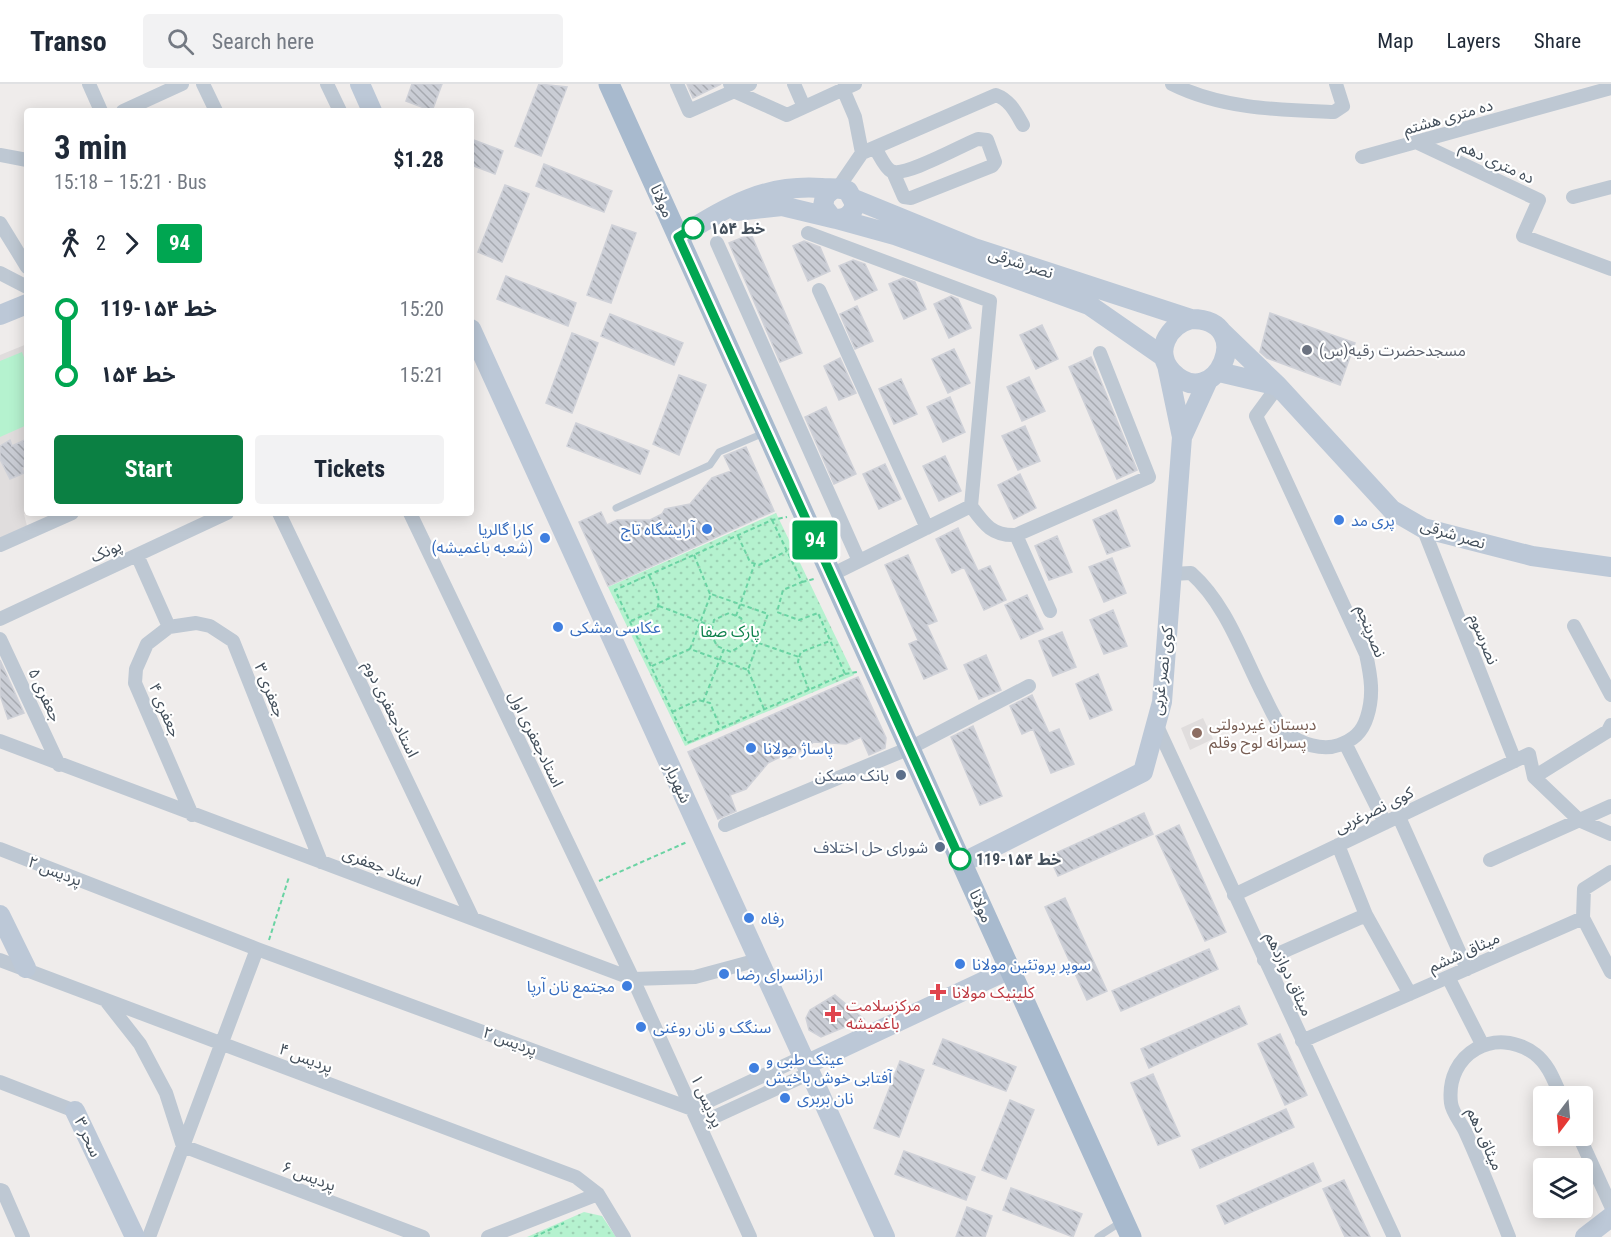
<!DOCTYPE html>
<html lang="en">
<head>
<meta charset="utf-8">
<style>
  body { margin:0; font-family:"Roboto Condensed","Noto Sans Arabic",sans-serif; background:#f2f2f3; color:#1f2937; height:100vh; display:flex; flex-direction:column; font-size:22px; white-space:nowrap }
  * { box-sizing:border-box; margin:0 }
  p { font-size:20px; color:#747a83 }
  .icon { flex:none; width:33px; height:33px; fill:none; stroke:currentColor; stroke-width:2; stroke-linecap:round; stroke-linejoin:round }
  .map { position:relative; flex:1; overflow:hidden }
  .panel { position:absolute; left:24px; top:24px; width:450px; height:408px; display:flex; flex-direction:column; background:#fff; border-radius:6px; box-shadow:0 3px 15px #0003 }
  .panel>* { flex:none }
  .badge { padding:0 12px; border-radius:4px; font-size:21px; line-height:39px }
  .needle { width:39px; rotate:196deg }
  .tools { position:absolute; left:1533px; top:1002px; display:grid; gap:12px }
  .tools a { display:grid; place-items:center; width:60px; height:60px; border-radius:6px; background:#fff; box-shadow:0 3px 15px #0003; font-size:30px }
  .map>.badge { position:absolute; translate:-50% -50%; box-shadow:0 0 0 3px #fff }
  .legs { display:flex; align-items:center; gap:9px; height:66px; padding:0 30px; font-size:20px }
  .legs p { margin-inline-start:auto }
  .head { display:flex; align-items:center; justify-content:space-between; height:102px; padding:0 30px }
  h1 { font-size:33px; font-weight:700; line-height:45px }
  .action { display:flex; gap:12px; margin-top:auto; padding:12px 30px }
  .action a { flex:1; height:69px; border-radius:6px; background:#0b8043; color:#fff; font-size:24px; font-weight:700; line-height:69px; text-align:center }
  .action a+a { background:#f2f2f3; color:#1f2937 }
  ul { padding:0 30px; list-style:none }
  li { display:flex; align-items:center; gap:21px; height:66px; font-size:22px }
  li i { display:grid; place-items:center; width:9px; height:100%; margin:0 8px; background:currentColor }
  li i::after { content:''; width:15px; height:15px; margin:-8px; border:4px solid; border-radius:50%; background:#fff }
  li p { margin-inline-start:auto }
  li:first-child i { background:linear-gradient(#0000 50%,currentColor 0) }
  li:last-child i { background:linear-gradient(currentColor 50%,#0000 0) }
  header { display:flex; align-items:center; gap:36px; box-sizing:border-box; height:84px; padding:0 30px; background:#fff; border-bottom:2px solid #e0e1e3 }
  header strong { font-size:28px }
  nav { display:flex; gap:33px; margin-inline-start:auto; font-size:21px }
  .search { width:420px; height:54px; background:#f2f2f3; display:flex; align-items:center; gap:15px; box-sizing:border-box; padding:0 21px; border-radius:6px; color:#747a83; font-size:22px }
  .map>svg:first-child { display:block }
  .education { fill:#e0dddd }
  .grass { fill:#b5f2cf }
  .park { fill:url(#park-dots) }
  .building { fill:url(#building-back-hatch); stroke:#cfd1d8; stroke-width:1.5 }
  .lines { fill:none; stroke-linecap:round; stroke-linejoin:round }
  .path { stroke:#6ad3a3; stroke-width:2; stroke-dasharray:4.5 3; stroke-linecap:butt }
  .lane { stroke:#bec8d3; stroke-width:7 }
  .street { stroke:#bec8d3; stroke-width:14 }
  .secondary { stroke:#bcc8d7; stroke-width:20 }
  .primary { stroke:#a8bace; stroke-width:21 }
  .line-1-casing { stroke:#fff; stroke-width:14 }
  .line-1 { stroke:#00a651; stroke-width:9 }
  .stop-1-dot { fill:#fff; stroke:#00a651; stroke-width:3 }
  .worship-dot { fill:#6b7280; stroke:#fff; stroke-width:2 }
  .shop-dot { fill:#3f7fe0; stroke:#fff; stroke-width:2 }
  .education-dot { fill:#8d6e63; stroke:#fff; stroke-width:2 }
  .service-dot { fill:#5c6f8a; stroke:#fff; stroke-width:2 }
  .health-dot { fill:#e0444e; stroke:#fff; stroke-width:2 }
  .labels { text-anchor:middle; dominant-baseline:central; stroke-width:4.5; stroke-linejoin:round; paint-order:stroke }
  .street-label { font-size:16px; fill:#434f5b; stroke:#fff }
  .stop-label { font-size:16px; font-weight:bold; fill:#434f5b; stroke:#fff; text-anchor:start }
  .worship-label { font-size:16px; fill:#5b616d; stroke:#fff; text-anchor:start }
  .shop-label { font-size:16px; fill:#366cbe; stroke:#fff; text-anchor:start }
  .park-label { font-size:16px; fill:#0e814c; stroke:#fff }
  .education-label { font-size:16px; fill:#785e54; stroke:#fff; text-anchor:start }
  .service-label { font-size:16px; fill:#4e5e75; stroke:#fff; text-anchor:end }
  .health-label { font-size:16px; fill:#be3a42; stroke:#fff; text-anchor:start }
</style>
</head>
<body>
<header>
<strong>Transo</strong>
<div class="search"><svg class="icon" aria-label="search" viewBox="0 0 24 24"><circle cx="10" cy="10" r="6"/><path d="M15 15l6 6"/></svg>Search here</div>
<nav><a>Map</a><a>Layers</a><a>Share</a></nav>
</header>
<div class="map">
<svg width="1611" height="1153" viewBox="0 0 1611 1153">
  <defs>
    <pattern id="park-dots" width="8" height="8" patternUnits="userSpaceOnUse" patternTransform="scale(1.5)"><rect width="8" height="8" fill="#b5f2cf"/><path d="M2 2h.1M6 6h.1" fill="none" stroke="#9dd1b4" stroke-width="1.8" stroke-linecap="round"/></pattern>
    <pattern id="building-back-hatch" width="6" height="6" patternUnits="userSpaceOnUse" patternTransform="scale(1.5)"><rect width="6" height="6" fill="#cacdd5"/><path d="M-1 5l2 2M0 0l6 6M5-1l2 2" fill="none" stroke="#a6a9b0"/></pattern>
  </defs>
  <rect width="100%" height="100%" fill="#efeceb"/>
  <path class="education" d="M27 260V428L24 430 27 442 0 454V271Z
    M1203 634 1213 655 1190 666 1181 644Z"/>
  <path class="grass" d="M22 268 27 282V341L0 353V277Z"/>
  <path class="park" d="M776 429 854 591 685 662 608 503Z
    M584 1128 602 1132 616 1153H527Z"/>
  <path class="building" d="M412 0H442L432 27 406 17Z
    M539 0 567 3 541 72 515 62Z
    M687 0H721L693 14Z
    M471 55 503 67 495 90 471 81Z
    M544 80 612 107 604 128 536 102Z
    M505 101 529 110 502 178 478 168Z
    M612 141 636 149 611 219 587 211Z
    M751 150 802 269 780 278 729 159Z
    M804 157 820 163 830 187 808 197 793 162Z
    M853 176 865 180 877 206 855 216 839 182Z
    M506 192 576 219 568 242 497 215Z
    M903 194 915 198 926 225 904 235 889 200Z
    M951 212 958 215 971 244 949 254 934 220Z
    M857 222 873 257 855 265 840 230Z
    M1270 229 1355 259 1340 301 1267 274 1260 268Z
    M610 230 683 259 674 281 601 252Z
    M1042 241 1058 275 1036 285 1020 251Z
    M572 249 598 259 572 329 546 319Z
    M954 265 970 299 948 309 932 275Z
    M1091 273 1137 386 1117 395 1069 283Z
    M840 274 856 309 839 316 824 282Z
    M679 291 706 301 679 371 653 360Z
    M1029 293 1045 327 1022 337 1007 303Z
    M901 295 917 330 894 340 879 305Z
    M950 313 965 348 943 358 927 323Z
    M826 323 856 390 834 400 805 333Z
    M576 339 649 367 640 390 567 362Z
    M1025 342 1040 377 1018 386 1002 352Z
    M27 355V382L22 384 24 389 10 395 0 375V362L10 356 12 362Z
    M746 363 774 427 608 502 579 438 601 428 607 441 617 436H650L662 430 665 425 690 420 712 394 731 387 724 372Z
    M945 372 961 407 939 417 923 382Z
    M885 380 901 415 879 425 863 390Z
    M1020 390 1036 424 1014 435 998 401Z
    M1116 426 1130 462 1107 470 1093 436Z
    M958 444 978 487 990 482 1006 516 984 526 964 483 952 489 936 455Z
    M1057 452 1072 488 1049 496 1035 462Z
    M908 471 937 537 927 541 947 585 924 595 909 560 918 556 885 481Z
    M1112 474 1126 509 1104 518 1089 483Z
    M1027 511 1043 545 1021 555 1005 521Z
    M1113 526 1127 562 1104 570 1090 536Z
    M1062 548 1076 583 1053 592 1039 557Z
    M986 571 1001 606 979 615 964 581Z
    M0 576 24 629 8 635 0 611Z
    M1098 590 1112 626 1090 635 1076 600Z
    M858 593 886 654 885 664 869 671 861 653 846 660 814 658 790 674 780 673 768 679 746 705 730 711 736 727 718 735 688 668Z
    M1032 611 1049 649 1059 645 1074 680 1051 689 1033 645 1022 650 1010 622Z
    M973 642 1002 712 980 721 951 653Z
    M1144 729 1153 750 1058 792 1049 772Z
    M1179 741 1226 848 1205 857 1156 752Z
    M1065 814 1107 907 1087 916 1045 823Z
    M1209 865 1218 885 1121 927 1112 907Z
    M835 911 864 935 821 953 809 946 806 934 810 926Z
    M1239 922 1247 940 1149 984 1141 965Z
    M1280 950 1307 1011 1285 1021 1258 960Z
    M943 955 1016 983 1006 1007 933 980Z
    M900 977 924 986 899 1053 874 1044Z
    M1153 990 1180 1052 1158 1061 1131 999Z
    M1010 1016 1034 1026 1006 1095 982 1086Z
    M1286 1025 1294 1043 1200 1084 1192 1066Z
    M904 1067 975 1093 966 1116 895 1090Z
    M1313 1079 1321 1097 1225 1140 1217 1122Z
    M1344 1096 1370 1153H1345L1323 1105Z
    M1011 1104 1082 1130 1073 1153 1003 1126Z
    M967 1123 992 1132 985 1153H956Z"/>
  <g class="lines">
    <path class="path" d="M772 436 802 498 783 506 777 528 799 536 818 529 845 590 687 659 615 506 772 436 787 433
      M738 452 750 478 759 481 787 467
      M694 471 710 510
      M802 498 814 495
      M659 522 712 542
      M736 532 755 479
      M631 537 657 525C662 512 654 503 649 491
      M744 554 799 573 798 578 809 606
      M799 573 801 568 830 557
      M652 582 690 565 748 586 768 530 711 510 690 565
      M748 586 764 625
      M845 590 857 588
      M703 618 724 565 731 568 742 561 747 546 741 534 729 529 714 536 711 550 717 562 724 565
      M672 628 698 616 710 619 720 643
      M599 797 687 758
      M269 856 289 793
      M534 1153 564 1139"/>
    <path class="lane" d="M616 424 710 381 719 368 764 349
      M1098 1153 1121 1138"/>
    <path class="street" d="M89 0 101 27
      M203 0 216 27
      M327 0 340 27
      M677 0 689 27 750 0
      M730 0 734 7 787 31 855 0
      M794 0 804 23
      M1172 0C1222 25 1279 26 1334 28L1343 22 1336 0
      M123 27 182 0
      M1418 59 1539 116 1523 152 1611 185
      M875 64C879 70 885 84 891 87 904 94 962 61 978 55L987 56 995 78 992 82 911 114 904 113 893 88
      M862 69 996 11C1010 16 1016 29 1023 41
      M0 71 27 76
      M1362 73 1611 4
      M838 104 862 69 855 33 843 5
      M1573 113 1611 103
      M0 139 27 183
      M808 149 990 217 971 422C984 440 992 452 1016 451L1149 393 1100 269
      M717 159 859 477
      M0 189 27 203
      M819 206 927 444
      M279 429 473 835
      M410 429 633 895 750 1153
      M1423 444 1515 677
      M1016 451 1050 527
      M0 461 72 429
      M137 471 169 543
      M1172 490 1191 489C1226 520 1242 569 1263 610 1270 623 1276 640 1287 649 1300 660 1323 667 1339 661 1353 656 1362 649 1367 633 1374 611 1371 593 1366 570L1256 332 1278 302
      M831 491 971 422
      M0 535 227 429
      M1574 542 1611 611
      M0 555 59 681
      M1156 640 1394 1153
      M0 657 633 895 695 893 758 876
      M1345 659 1385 739
      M1534 693 1608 647 1611 641
      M192 731 135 599 136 585 147 560 169 543 196 539 210 542 233 557 321 778
      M1399 733 1467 885
      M725 741 910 664 1029 602
      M1338 761 1366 831
      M0 765 257 865 692 1025 803 973 814 977 810 989 699 1040
      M1490 776 1611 722
      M1611 788 1584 805 1583 834 1611 888
      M1234 811 1529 670 1534 693 1579 736 1611 750
      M0 876 576 1093 598 1110 624 1153
      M1264 876 1366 831 1410 910
      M1448 893 1482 960
      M107 918 140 960 166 1009 183 1062
      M1302 957 1583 834
      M0 998 75 1027
      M1579 1052 1611 1122
      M183 1062 423 1153
      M0 1106 3 1107 23 1153
      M149 1153 257 865
      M488 1153 598 1110
      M1509 1153C1495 1118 1481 1082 1465 1047 1461 1039 1452 1028 1451 1019 1445 969 1496 941 1535 970 1549 981 1554 997 1561 1012"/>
    <path class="secondary" d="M360 0 372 27
      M854 115 974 164 1191 235C1259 235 1215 332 1172 288 1153 268 1168 241 1191 235
      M737 127 782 122 832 134
      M837 135 895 151 1089 221 1164 273
      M678 153C726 124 762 100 821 104 830 105 840 103 848 107L855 120C852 132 844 137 832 134L823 122 825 112 833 105
      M0 231 27 220
      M471 245 885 1153
      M1219 288 1278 302 1222 248
      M1278 302 1392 426 1423 444 1532 472 1611 483
      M1182 353 1208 296
      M962 779 1143 688 1162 618 1182 353 1167 281
      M0 831 26 884
      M814 977 1010 885
      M75 1027 135 1153
      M1585 1153 1611 1133"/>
    <path class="primary" d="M609 0 1131 1153"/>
  </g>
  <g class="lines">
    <g class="line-1-casing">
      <path id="line-1" d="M693 144 678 153 960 775"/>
    </g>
    <use href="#line-1" class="line-1"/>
  </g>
  <g class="stop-1-dot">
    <circle cx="693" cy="144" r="10"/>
    <circle cx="960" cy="775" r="10"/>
  </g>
  <circle class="worship-dot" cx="1307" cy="266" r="6"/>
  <g class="shop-dot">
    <circle cx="1339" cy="436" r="6"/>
    <circle cx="707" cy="445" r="6"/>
    <circle cx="545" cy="454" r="6"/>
    <circle cx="558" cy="543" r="6"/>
    <circle cx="751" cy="664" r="6"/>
    <circle cx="749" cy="834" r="6"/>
    <circle cx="960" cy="880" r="6"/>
    <circle cx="724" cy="890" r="6"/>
    <circle cx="627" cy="902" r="6"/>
    <circle cx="641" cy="943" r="6"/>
    <circle cx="754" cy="984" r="6"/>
    <circle cx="785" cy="1014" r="6"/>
  </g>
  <circle class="education-dot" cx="1197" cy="649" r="6"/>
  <g class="service-dot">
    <circle cx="901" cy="691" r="6"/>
    <circle cx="940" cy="763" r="6"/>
  </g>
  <g class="health-dot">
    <path d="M935 899h6v6h6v6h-6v6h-6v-6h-6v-6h6z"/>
    <path d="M830 921h6v6h6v6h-6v6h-6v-6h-6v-6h6z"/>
  </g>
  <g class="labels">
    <g class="street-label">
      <text transform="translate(1448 33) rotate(-16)">ده متری هشتم</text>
      <text transform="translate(1497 78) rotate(25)">ده متری دهم</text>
      <text transform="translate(662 117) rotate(66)">مولانا</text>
      <text transform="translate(1021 179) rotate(18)">نصر شرقی</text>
      <text transform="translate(1453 450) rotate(17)">نصر شرقی</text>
      <text transform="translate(106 467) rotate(-25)">پونک</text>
      <text transform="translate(1371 547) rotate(68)">نصرپنجم</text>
      <text transform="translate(1484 555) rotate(68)">نصرسوم</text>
      <text transform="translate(1162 587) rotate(-83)">کوی نصر غربی</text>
      <text transform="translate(270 606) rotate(68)">جعفری ۳</text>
      <text transform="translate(45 611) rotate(65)">جعفری ۵</text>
      <text transform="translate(391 625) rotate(64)">استادجعفری دوم</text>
      <text transform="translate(165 626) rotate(67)">جعفری ۴</text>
      <text transform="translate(536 655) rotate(64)">استادجعفری اول</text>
      <text transform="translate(678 699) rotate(65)">شهریار</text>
      <text transform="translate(1374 726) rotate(-26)">کوی نصرغربی</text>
      <text transform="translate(382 783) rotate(21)">استاد جعفری</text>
      <text transform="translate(55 787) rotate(21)">پردیس ۲</text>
      <text transform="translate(981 822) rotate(66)">مولانا</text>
      <text transform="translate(1464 868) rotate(-24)">میثاق ششم</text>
      <text transform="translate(1289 890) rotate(65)">میثاق دوازدهم</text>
      <text transform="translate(510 957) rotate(20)">پردیس ۲</text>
      <text transform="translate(306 974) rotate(21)">پردیس ۴</text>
      <text transform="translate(707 1017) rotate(66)">پردیس ۱</text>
      <text transform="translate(88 1053) rotate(65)">سحر ۳</text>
      <text transform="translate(1485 1055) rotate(66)">میثاق دهم</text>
      <text transform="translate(309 1092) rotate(21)">پردیس ۶</text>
    </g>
    <g class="stop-label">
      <text x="710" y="144">خط ۱۵۴</text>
      <text x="976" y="775">خط ۱۵۴-119</text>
    </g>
    <g class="worship-label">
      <text x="1319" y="266">مسجدحضرت رقیه(س)</text>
    </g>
    <g class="shop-label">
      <text x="1351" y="436">پری مد</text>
      <text x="533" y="445" text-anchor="end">کارا گالریا<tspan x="533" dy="18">(شعبه باغمیشه)</tspan></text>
      <text x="695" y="445" text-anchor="end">آرایشگاه تاج</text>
      <text x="570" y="543">عکاسی مشکی</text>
      <text x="763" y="664">پاساژ مولانا</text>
      <text x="761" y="834">رفاه</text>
      <text x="972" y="880">سوپر پروتئین مولانا</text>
      <text x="736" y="890">ارزانسرای رضا</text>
      <text x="615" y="902" text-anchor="end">مجتمع نان آرپا</text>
      <text x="653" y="943">سنگک و نان روغنی</text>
      <text x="766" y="975">عینک طبی و<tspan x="766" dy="18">آفتابی خوش باخیش</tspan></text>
      <text x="797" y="1014">نان بربری</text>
    </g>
    <g class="park-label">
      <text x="730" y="547">پارک صفا</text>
    </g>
    <g class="education-label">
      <text x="1209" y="640">دبستان غیردولتی<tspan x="1209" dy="18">پسرانه لوح وقلم</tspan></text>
    </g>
    <g class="service-label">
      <text x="889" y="691">بانک مسکن</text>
      <text x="928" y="763">شورای حل اختلاف</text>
    </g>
    <g class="health-label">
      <text x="952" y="908">کلینیک مولانا</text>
      <text x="846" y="921">مرکزسلامت<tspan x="846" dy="18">باغمیشه</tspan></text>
    </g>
  </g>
</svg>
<div class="tools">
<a><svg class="needle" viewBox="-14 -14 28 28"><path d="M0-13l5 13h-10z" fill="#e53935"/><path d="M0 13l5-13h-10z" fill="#747a83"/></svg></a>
<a><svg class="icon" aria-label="layers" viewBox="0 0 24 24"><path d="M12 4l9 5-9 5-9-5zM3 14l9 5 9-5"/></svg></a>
</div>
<b class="badge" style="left:815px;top:456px;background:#00a651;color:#fff">94</b>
<section class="panel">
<div class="head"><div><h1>3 min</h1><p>15:18 – 15:21 · Bus</p></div><b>$1.28</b></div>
<div class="legs"><svg class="icon" aria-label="walk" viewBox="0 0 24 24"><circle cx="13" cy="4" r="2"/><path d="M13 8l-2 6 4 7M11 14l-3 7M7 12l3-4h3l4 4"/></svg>2<svg class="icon" aria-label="forward" viewBox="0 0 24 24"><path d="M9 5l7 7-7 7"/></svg><b class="badge" style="background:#00a651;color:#fff">94</b></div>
<ul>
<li><i style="color:#00a651"></i><b>خط ۱۵۴-119</b><p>15:20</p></li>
<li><i style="color:#00a651"></i><b>خط ۱۵۴</b><p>15:21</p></li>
</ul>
<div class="action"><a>Start</a><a>Tickets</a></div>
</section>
</div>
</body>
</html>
